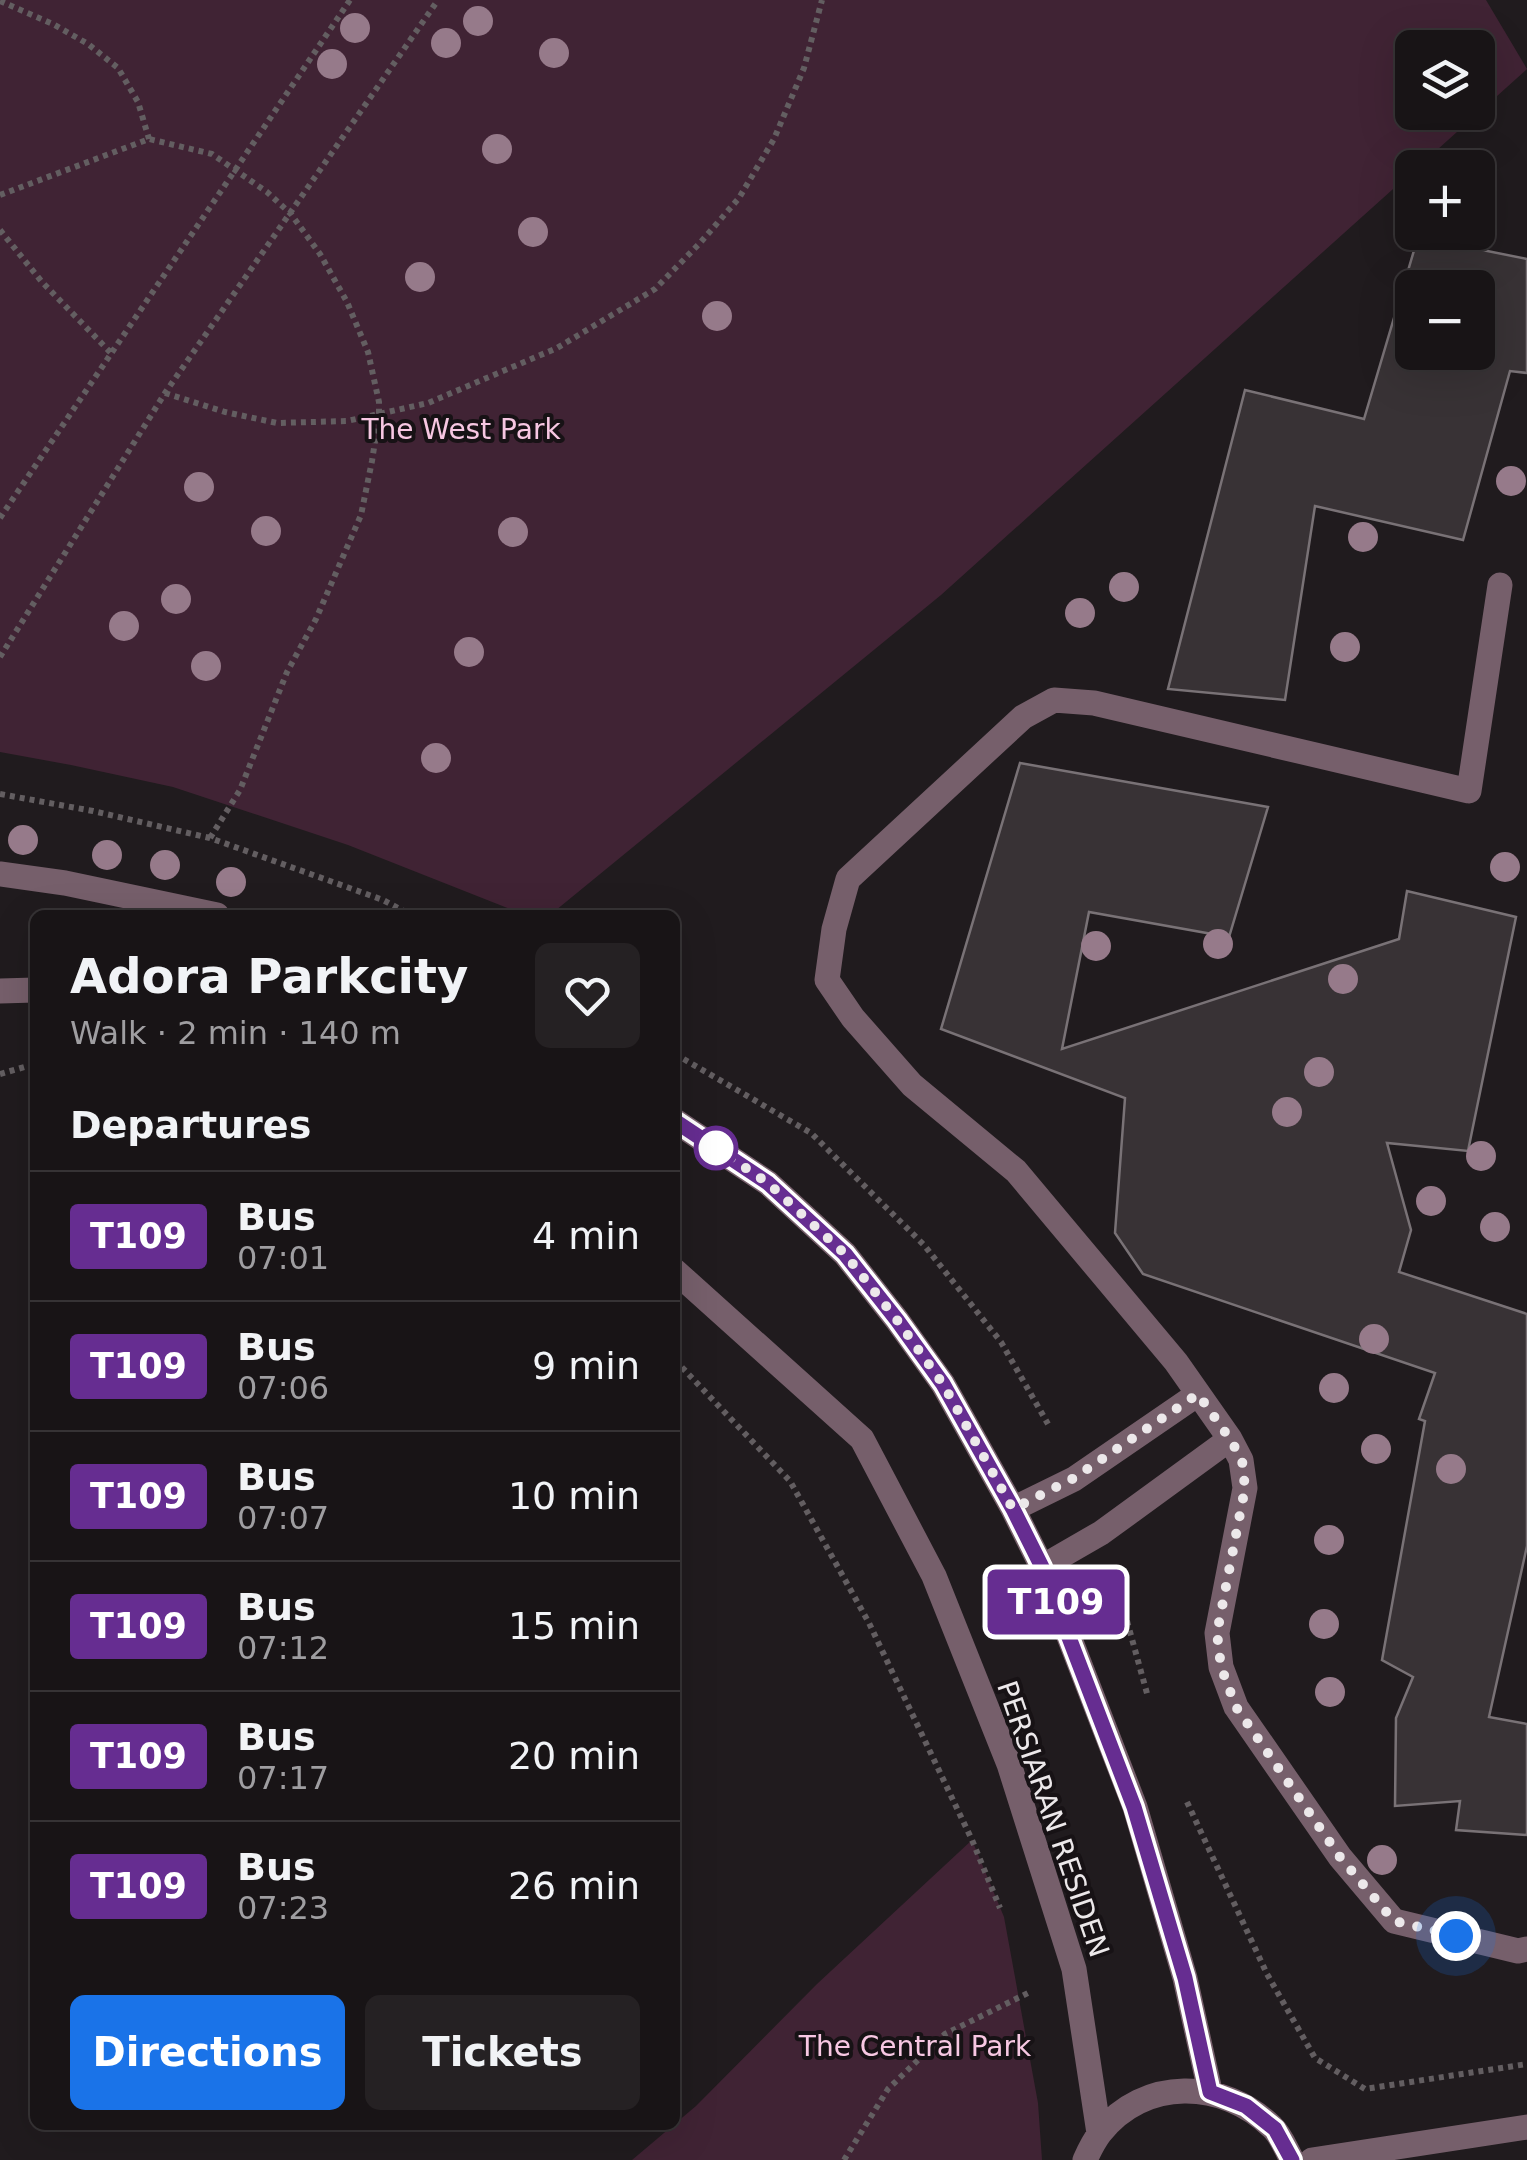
<!DOCTYPE html>
<html lang="en">
<head>
<meta charset="utf-8">
<style>
  body { margin:0; font-family:"DejaVu Sans",sans-serif; background:#252123; color:#f1f3f6; height:100vh; display:flex; flex-direction:column; font-size:38px; white-space:nowrap }
  * { box-sizing:border-box; margin:0 }
  p { font-size:32px; color:#9f9ea1 }
  .icon { flex:none; width:55px; height:55px; fill:none; stroke:currentColor; stroke-width:2; stroke-linecap:round; stroke-linejoin:round }
  .map { position:relative; flex:1; overflow:hidden }
  .details { position:absolute; left:30px; top:910px; width:650px; height:1220px; display:flex; flex-direction:column; background:#181416; border-radius:15px; box-shadow:0 10px 40px #0002,0 0 0 2px #363335 }
  .details>* { flex:none }
  .badge { padding:0 20px; border-radius:8px; font-size:35px; line-height:65px }
  .controls { position:absolute; left:1395px; top:30px; display:grid; gap:20px }
  .controls a { display:grid; place-items:center; width:100px; height:100px; border-radius:15px; background:#181416; box-shadow:0 10px 40px #0002,0 0 0 2px #363335; font-size:50px }
  .you { position:absolute; width:50px; height:50px; margin:-25px; border:8px solid #fff; border-radius:50%; background:#1a73e8; box-shadow:0 0 0 15px #1a73e833 }
  .map>.badge { position:absolute; translate:-50% -50%; box-shadow:0 0 0 5px #fff }
  h2 { padding:0 40px; font-size:38px; line-height:90px }
  .round { display:grid; place-items:center; flex:none; width:105px; height:105px; border-radius:15px; background:#252123 }
  .headline { display:flex; align-items:center; justify-content:space-between; height:170px; padding:0 40px }
  h1 { font-size:48px; font-weight:600; line-height:75px }
  .action { display:flex; gap:20px; margin-top:auto; padding:20px 40px }
  .action a { flex:1; height:115px; border-radius:15px; background:#1a73e8; color:#fff; font-size:40px; font-weight:600; line-height:115px; text-align:center }
  .action a+a { background:#252123; color:#f1f3f6 }
  ul { padding:0; list-style:none }
  li { display:flex; align-items:center; gap:30px; height:130px; padding:0 40px; border-top:2px solid #363335 }
  li div { flex:1 }
  li b { display:block; font-size:38px }
  li em { font-style:normal }
  li .badge { min-width:110px; font-weight:700; text-align:center }
  .map>svg:first-child { display:block }
  .green { fill:#402334; fill-rule:evenodd }
  .building { fill:#383235; stroke:#797276; stroke-width:2.5; fill-rule:evenodd }
  .lines { fill:none; stroke-linecap:round; stroke-linejoin:round }
  .path { stroke:#635e61; stroke-width:6; stroke-dasharray:5 5; stroke-linecap:butt }
  .minor { stroke:#765f6b; stroke-width:25 }
  .tree { fill:#967a8a }
  .line-casing { stroke:#fff; stroke-width:22 }
  .line { stroke:#662d91; stroke-width:15 }
  .walk { stroke:#ece8ea; stroke-width:10; stroke-dasharray:0 18 }
  .stop-dot { fill:#fff; stroke:#662d91; stroke-width:5 }
  .labels { text-anchor:middle; dominant-baseline:central; stroke-width:8; stroke-linejoin:round; paint-order:stroke }
  .park-label { font-size:28px; fill:#f7c7e2; stroke:#171215 }
  .street-label { font-size:28px; fill:#ece8ea; stroke:#171215 }
</style>
</head>
<body>
<div class="map">
<svg width="1527" height="2160" viewBox="0 0 1527 2160">
  <rect width="100%" height="100%" fill="#201b1e"/>
  <path class="green" d="M0 0H1486L1527 69 1418 167 1412 168V172L941 595 550 915H525L348 845 173 787 71 765 0 752ZM1412 48H1478V112H1412Z
    M972 1840 1004 1917 1038 2103 1042 2160H632L696 2106 817 1984Z"/>
  <path class="building" d="M1418 237 1527 259V373L1510 371 1463 540 1315 506 1285 700 1168 689 1245 390 1364 419ZM1412 288H1478V352H1412Z
    M1020 763 1268 807 1229 937 1089 912 1062 1049 1399 939 1407 891 1516 917 1468 1151 1387 1143 1411 1230 1399 1272 1527 1314V1546L1489 1717 1527 1724V1835L1456 1830 1460 1801 1395 1806 1396 1718 1413 1677 1382 1660 1425 1421 1419 1419 1435 1373 1143 1274 1115 1233 1125 1098 941 1029Z"/>
  <g class="lines">
    <path class="path" d="M0 1 53 24 88 44 118 68 138 102 149 139
      M0 195 149 139 212 154 267 192 291 214 320 254 347 302 368 352 379 402V415L372 461 361 515 316 619 287 672 240 790 210 838
      M0 230 42 282 111 353
      M165 393 225 412 277 423 347 421 428 403 557 348 655 289 700 243 739 198 774 139 804 68 822 0
      M0 518 350 0
      M0 657 165 393 438 0
      M0 794 93 811 210 838 383 900 411 915
      M675 1054 811 1133 924 1245 1001 1342 1048 1424
      M0 1074 35 1064
      M675 1360 790 1481 869 1623 972 1840 1000 1908
      M1119 1592 1148 1697
      M1187 1802 1267 1974 1315 2058 1365 2089 1527 2064
      M844 2160 888 2089 945 2034 1030 1992"/>
    <path class="minor" d="M1500 585 1469 791 1094 703 1054 700 1023 717 848 879 834 929 827 980 853 1018 912 1085 1016 1171 1176 1362 1230 1439 1241 1460 1245 1488 1217 1633 1221 1667 1236 1707 1340 1857 1394 1921 1518 1951 1527 1949
      M0 874 65 883 217 915
      M0 991 35 990
      M675 1121 768 1183 845 1254 897 1320 943 1384 1013 1509 1042 1567 1135 1807 1185 1978 1210 2091
      M675 1271 862 1439 934 1576 1009 1764 1074 1969 1099 2133
      M1013 1509 1074 1479 1198 1394
      M1042 1567 1101 1533 1230 1439
      M1085 2160C1089 2151 1094 2141 1100 2133 1144 2077 1223 2079 1272 2127 1281 2135 1286 2149 1292 2160
      M1312 2160 1527 2127"/>
  </g>
  <g class="tree">
    <circle cx="478" cy="21" r="15"/>
    <circle cx="355" cy="28" r="15"/>
    <circle cx="446" cy="43" r="15"/>
    <circle cx="554" cy="53" r="15"/>
    <circle cx="332" cy="64" r="15"/>
    <circle cx="497" cy="149" r="15"/>
    <circle cx="533" cy="232" r="15"/>
    <circle cx="420" cy="277" r="15"/>
    <circle cx="717" cy="316" r="15"/>
    <circle cx="1511" cy="481" r="15"/>
    <circle cx="199" cy="487" r="15"/>
    <circle cx="266" cy="531" r="15"/>
    <circle cx="513" cy="532" r="15"/>
    <circle cx="1363" cy="537" r="15"/>
    <circle cx="1124" cy="587" r="15"/>
    <circle cx="176" cy="599" r="15"/>
    <circle cx="1080" cy="613" r="15"/>
    <circle cx="124" cy="626" r="15"/>
    <circle cx="1345" cy="647" r="15"/>
    <circle cx="469" cy="652" r="15"/>
    <circle cx="206" cy="666" r="15"/>
    <circle cx="436" cy="758" r="15"/>
    <circle cx="23" cy="840" r="15"/>
    <circle cx="107" cy="855" r="15"/>
    <circle cx="165" cy="865" r="15"/>
    <circle cx="1505" cy="867" r="15"/>
    <circle cx="231" cy="882" r="15"/>
    <circle cx="1218" cy="944" r="15"/>
    <circle cx="1096" cy="946" r="15"/>
    <circle cx="1343" cy="979" r="15"/>
    <circle cx="1319" cy="1072" r="15"/>
    <circle cx="1287" cy="1112" r="15"/>
    <circle cx="1481" cy="1156" r="15"/>
    <circle cx="1431" cy="1201" r="15"/>
    <circle cx="1495" cy="1227" r="15"/>
    <circle cx="1374" cy="1339" r="15"/>
    <circle cx="1334" cy="1388" r="15"/>
    <circle cx="1376" cy="1449" r="15"/>
    <circle cx="1451" cy="1469" r="15"/>
    <circle cx="1329" cy="1540" r="15"/>
    <circle cx="1324" cy="1624" r="15"/>
    <circle cx="1330" cy="1692" r="15"/>
    <circle cx="1382" cy="1860" r="15"/>
  </g>
  <g class="lines">
    <g class="line-casing">
      <path id="line" d="M675 1121 768 1183 845 1254 897 1320 943 1384 1013 1509 1042 1567 1134 1807 1185 1978 1210 2092 1246 2106 1275 2129 1292 2160"/>
    </g>
    <use href="#line" class="line"/>
    <path class="walk" d="M716 1148 768 1183 845 1254 897 1320 943 1384 1013 1509 1074 1478 1198 1394 1230 1439 1242 1460 1245 1488 1217 1633 1221 1667 1236 1707 1340 1857 1394 1921 1456 1936"/>
  </g>
  <circle class="stop-dot" cx="716" cy="1148" r="20"/>
  <g class="labels">
    <g class="park-label">
      <text x="461" y="429">The West Park</text>
      <text x="915" y="2046">The Central Park</text>
    </g>
    <g class="street-label">
      <text transform="translate(1053 1819) rotate(71)">PERSIARAN RESIDEN</text>
    </g>
  </g>
</svg>
<div class="controls">
<a><svg class="icon" aria-label="layers" viewBox="0 0 24 24"><path d="M12 4l9 5-9 5-9-5zM3 14l9 5 9-5"/></svg></a>
<a>+</a>
<a>−</a>
</div>
<div class="you" style="left:1456px;top:1936px"></div>
<b class="badge" style="left:1056px;top:1602px;background:#662d91;color:#fff">T109</b>
<section class="details">
<div class="headline"><div><h1>Adora Parkcity</h1><p>Walk · 2 min · 140 m</p></div><a class="round"><svg class="icon" aria-label="heart" viewBox="0 0 24 24"><path d="M12 20l-8-8c-3-5 5-10 8-4 3-6 11-1 8 4z"/></svg></a></div>
<h2>Departures</h2>
<ul>
<li><span class="badge" style="background:#662d91;color:#fff">T109</span><div><b>Bus</b><p>07:01</p></div><em>4 min</em></li>
<li><span class="badge" style="background:#662d91;color:#fff">T109</span><div><b>Bus</b><p>07:06</p></div><em>9 min</em></li>
<li><span class="badge" style="background:#662d91;color:#fff">T109</span><div><b>Bus</b><p>07:07</p></div><em>10 min</em></li>
<li><span class="badge" style="background:#662d91;color:#fff">T109</span><div><b>Bus</b><p>07:12</p></div><em>15 min</em></li>
<li><span class="badge" style="background:#662d91;color:#fff">T109</span><div><b>Bus</b><p>07:17</p></div><em>20 min</em></li>
<li><span class="badge" style="background:#662d91;color:#fff">T109</span><div><b>Bus</b><p>07:23</p></div><em>26 min</em></li>
</ul>
<div class="action"><a>Directions</a><a>Tickets</a></div>
</section>
</div>
</body>
</html>
